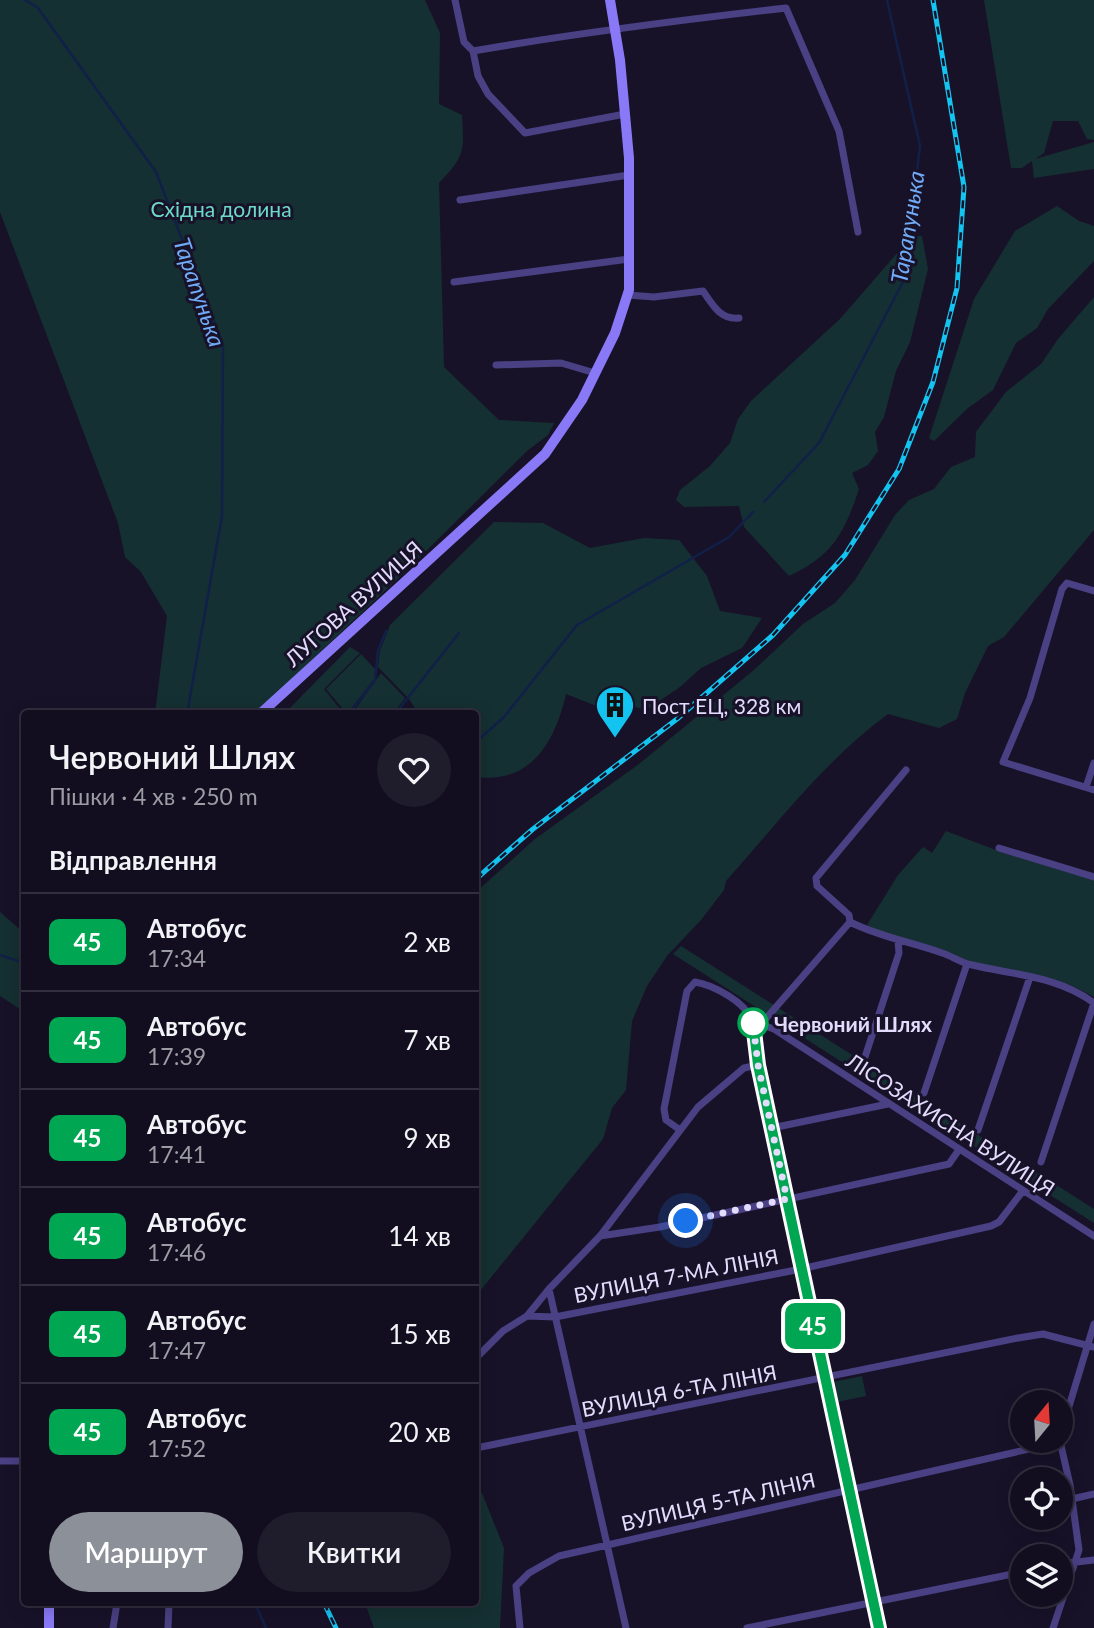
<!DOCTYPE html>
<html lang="uk">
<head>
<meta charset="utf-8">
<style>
  body { margin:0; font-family:Lato,sans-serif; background:#1f1c2c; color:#f1f3f6; height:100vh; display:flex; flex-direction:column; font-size:26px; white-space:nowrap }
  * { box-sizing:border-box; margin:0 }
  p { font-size:23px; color:#9c9ca4 }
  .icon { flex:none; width:38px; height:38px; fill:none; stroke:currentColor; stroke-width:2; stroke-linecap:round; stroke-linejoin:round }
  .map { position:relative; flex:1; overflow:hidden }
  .details { position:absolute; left:21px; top:710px; width:458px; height:896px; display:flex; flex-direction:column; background:#120e1f; border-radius:7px; box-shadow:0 4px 18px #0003,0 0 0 2px #312e3d }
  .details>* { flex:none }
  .badge { padding:0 14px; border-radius:10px; font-size:24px; line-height:46px }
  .needle { width:46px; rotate:18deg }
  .fabs { position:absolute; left:1010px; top:1390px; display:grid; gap:14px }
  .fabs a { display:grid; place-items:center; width:63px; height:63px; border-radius:50%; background:#120e1f; box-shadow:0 4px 18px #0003,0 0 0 2px #312e3d; font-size:35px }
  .you { position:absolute; width:35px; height:35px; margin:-18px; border:5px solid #fff; border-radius:50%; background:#1a73e8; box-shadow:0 0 0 10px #1a73e833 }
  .map>.badge { position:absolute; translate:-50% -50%; box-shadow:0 0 0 4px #fff }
  h2 { padding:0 28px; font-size:26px; line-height:63px }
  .round { display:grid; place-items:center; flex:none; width:74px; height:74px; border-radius:37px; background:#1f1c2c }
  .overview { display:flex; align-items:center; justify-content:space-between; height:119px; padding:0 28px }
  h1 { font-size:33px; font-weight:600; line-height:52px }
  .action { display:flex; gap:14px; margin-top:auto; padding:14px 28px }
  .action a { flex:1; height:80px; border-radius:42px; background:#8c9099; color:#fff; font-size:28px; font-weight:600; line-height:80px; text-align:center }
  .action a+a { background:#1f1c2c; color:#f1f3f6 }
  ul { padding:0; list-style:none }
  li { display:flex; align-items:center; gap:21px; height:98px; padding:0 28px; border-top:2px solid #312e3d }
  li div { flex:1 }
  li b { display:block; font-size:26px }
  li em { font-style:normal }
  li .badge { min-width:77px; font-weight:700; text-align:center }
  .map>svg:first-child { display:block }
  .green { fill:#153032 }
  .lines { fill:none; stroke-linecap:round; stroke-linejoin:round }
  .stream { stroke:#102049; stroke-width:2.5 }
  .street { stroke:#4a4084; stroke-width:7 }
  .secondary { stroke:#8979f7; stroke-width:10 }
  .rail-casing { stroke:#14c4f0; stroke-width:5 }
  .rail { stroke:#181229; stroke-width:2.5; stroke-dasharray:8; stroke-linecap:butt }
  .line-casing { stroke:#fff; stroke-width:16 }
  .line { stroke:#00a651; stroke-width:10 }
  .walk { stroke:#e3dcfd; stroke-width:7; stroke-dasharray:0 12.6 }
  .stop-dot { fill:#fff; stroke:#00a651; stroke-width:3.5 }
  .labels { text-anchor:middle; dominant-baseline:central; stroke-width:6; stroke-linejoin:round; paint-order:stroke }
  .park-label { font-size:21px; fill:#6bdac9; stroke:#181229 }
  .street-label { font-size:21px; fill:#e3dcfd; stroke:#181229 }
  .poi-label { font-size:21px; fill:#e3dcfd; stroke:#181229; text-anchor:start }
  .stop-label { font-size:21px; font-weight:bold; fill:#e3dcfd; stroke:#181229; text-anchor:start }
  .water-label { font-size:23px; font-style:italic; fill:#71aaf6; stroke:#181229 }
</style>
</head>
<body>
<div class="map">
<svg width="1094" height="1628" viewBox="0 0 1094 1628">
  <rect width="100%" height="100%" fill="#181229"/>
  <path class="green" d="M0 0H425L440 33 439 104 462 115C464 152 465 156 439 183L444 367 499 420 554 423 548 435 527 451 418 559 412 556 408 561V569L254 714H155L167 616 141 572 125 557 118 523 0 212Z
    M984 0H1094V140L1087 139 1078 121H1053L1044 153 1035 159 1094 142V169L1034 178 1032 161 1022 168H1011Z
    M1057 206 1079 221 1094 226V261L1048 309 1037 328 1016 343 993 390 968 408 934 441 929 438 974 299 1015 231Z
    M912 236H922L928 269 910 342 896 371 884 417 875 432 878 451 868 465 852 473 859 489C844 534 832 556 789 576L744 527 739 506 684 507 676 500 680 490 710 466 730 443 738 419 751 401 840 319Z
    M1094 297V530L1004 637 988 646 965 693 957 719 939 728 888 714C825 760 778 823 726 881L724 890 701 920 667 956 647 986 632 1021 626 1090 612 1108 603 1139 476 1296V892L535 839 639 764 754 670 803 624 835 603 855 580 895 515 909 500 934 489 951 467 975 457 976 432 1006 392 1041 364 1058 339Z
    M494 522 543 523 590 548 644 538 679 540 707 576 720 611 762 618 742 648 701 668 680 687 646 710 622 703 599 707 566 694C555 742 531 784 476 777V714H419L409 699 378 667 380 651 390 625Z
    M350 647 360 653 324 689 344 714H284Z
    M361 654 375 669 374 679 347 714 326 689Z
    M381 673 405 698 393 714H352Z
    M946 831 1001 852 1094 880V997C1056 974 1012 972 969 962 935 953 898 941 867 925L898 875 923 847 932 853Z
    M0 912 24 933 23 1011 0 996Z
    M681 946 1094 1209V1223L673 954Z
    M862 1376 866 1396 837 1402 833 1382Z
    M476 1487 482 1493 504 1548 500 1628H374L365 1603H476Z"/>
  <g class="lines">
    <path class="stream" d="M25 0 38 8 156 172 223 345 222 516 187 714
      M764 502 819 443 904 280 920 146 887 0
      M349 714 375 680 378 651 386 631
      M395 714 459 633
      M476 742 504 717 577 625 729 537 753 512
      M0 955 24 963
      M255 1603 266 1628"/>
    <path class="street" d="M455 0 464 42 473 51 478 76 488 94 525 133 625 114
      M473 51C577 33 681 20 786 8L839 131 858 232
      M460 200 629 175
      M454 282 629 259
      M628 295 654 297 703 291C713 305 720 320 739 318
      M496 365 561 363 595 373
      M1094 591 1067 583 1062 589 1030 698 1003 762 1094 790
      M1086 787 1094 763
      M999 848 1094 877
      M850 922C880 937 911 942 942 953 952 956 961 963 972 965 1014 975 1058 976 1094 1003
      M753 1022 774 1029 1094 1236
      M762 1023 850 922 849 915 817 886 816 878 906 770
      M865 1057 899 953 898 941
      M924 1093 967 964
      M772 1128 888 1104
      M680 1130 666 1120 664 1109 687 991 695 982C713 985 746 1002 752 1021 757 1034 756 1052 758 1065L879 1628
      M978 1130 1030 977
      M1041 1162 1094 1003
      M600 1236 660 1227 949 1164 958 1151
      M549 1289 626 1628
      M527 1316 555 1317 801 1269 991 1226 999 1222 1022 1192
      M476 1358 503 1331 527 1316 549 1289 600 1236 698 1107 744 1068 758 1065
      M1060 1436 1094 1324
      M476 1448 1018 1338 1043 1334 1094 1347
      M0 1461H24
      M1072 1499 1094 1494
      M1060 1564 1094 1560
      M113 1628 117 1603
      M168 1628 169 1603
      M520 1628 516 1586 529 1573 559 1556 1060 1442
      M747 1628 1022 1572
      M1053 1628 1079 1550 1070 1485 1060 1441"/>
    <path class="secondary" d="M260 714 545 454 582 400 615 333 629 290V158L620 60 610 0
      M49 1628V1603"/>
    <g class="rail-casing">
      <path id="rail" d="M476 879 533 829 677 719 773 635 845 555 899 469 933 382 957 288 964 187 933 0
        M324 1603 336 1628"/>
    </g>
    <use href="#rail" class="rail"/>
  </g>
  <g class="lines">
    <g class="line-casing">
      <path id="line" d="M753 1023 758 1065 879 1628"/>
    </g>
    <use href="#line" class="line"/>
    <path class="walk" d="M686 1221 787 1199 758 1065 753 1023"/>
  </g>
  <defs>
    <g id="building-pin" transform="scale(2.0125)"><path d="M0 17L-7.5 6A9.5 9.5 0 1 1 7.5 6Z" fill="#14c4f0" stroke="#181229"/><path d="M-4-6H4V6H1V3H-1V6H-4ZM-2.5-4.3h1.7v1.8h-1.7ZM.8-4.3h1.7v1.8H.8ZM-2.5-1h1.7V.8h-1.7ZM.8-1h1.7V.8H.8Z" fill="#111"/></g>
  </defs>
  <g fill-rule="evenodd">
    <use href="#building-pin" x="615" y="705"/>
  </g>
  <circle class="stop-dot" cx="753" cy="1023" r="14"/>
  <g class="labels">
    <g class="park-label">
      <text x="221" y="208">Східна долина</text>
    </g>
    <g class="street-label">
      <text transform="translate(353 603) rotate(-42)">ЛУГОВА ВУЛИЦЯ</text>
      <text transform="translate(951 1124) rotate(33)">ЛІСОЗАХИСНА ВУЛИЦЯ</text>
      <text transform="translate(676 1275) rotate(-11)">ВУЛИЦЯ 7-МА ЛІНІЯ</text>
      <text transform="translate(679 1390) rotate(-11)">ВУЛИЦЯ 6-ТА ЛІНІЯ</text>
      <text transform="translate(718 1501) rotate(-13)">ВУЛИЦЯ 5-ТА ЛІНІЯ</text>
    </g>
    <g class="poi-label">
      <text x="642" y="705">Пост ЕЦ, 328 км</text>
    </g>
    <g class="stop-label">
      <text x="774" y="1023">Червоний Шлях</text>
    </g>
    <g class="water-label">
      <text transform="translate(907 227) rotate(-81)">Тарапунька</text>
      <text transform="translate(200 292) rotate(71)">Тарапунька</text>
    </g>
  </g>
</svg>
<div class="fabs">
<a><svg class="needle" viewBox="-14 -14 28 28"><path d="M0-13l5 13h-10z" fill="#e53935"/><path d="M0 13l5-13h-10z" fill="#9c9ca4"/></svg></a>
<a><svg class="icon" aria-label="locate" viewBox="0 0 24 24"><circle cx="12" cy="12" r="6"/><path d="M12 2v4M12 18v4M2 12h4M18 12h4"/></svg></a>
<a><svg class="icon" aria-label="layers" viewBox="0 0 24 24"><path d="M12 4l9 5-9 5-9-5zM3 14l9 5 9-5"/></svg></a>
</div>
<div class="you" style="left:686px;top:1221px"></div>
<b class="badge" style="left:813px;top:1326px;background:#00a651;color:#fff">45</b>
<section class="details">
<div class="overview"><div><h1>Червоний Шлях</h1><p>Пішки · 4 хв · 250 m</p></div><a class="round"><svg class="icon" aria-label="heart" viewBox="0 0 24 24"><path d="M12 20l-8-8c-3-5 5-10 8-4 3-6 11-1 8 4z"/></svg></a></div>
<h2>Відправлення</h2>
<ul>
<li><span class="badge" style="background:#00a651;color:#fff">45</span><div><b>Автобус</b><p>17:34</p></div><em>2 хв</em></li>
<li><span class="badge" style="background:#00a651;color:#fff">45</span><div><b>Автобус</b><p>17:39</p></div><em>7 хв</em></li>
<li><span class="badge" style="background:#00a651;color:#fff">45</span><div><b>Автобус</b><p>17:41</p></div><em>9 хв</em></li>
<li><span class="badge" style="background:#00a651;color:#fff">45</span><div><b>Автобус</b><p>17:46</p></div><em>14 хв</em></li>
<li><span class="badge" style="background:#00a651;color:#fff">45</span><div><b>Автобус</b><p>17:47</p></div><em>15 хв</em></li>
<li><span class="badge" style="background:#00a651;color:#fff">45</span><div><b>Автобус</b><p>17:52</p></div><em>20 хв</em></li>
</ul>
<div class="action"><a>Маршрут</a><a>Квитки</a></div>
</section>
</div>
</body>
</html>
